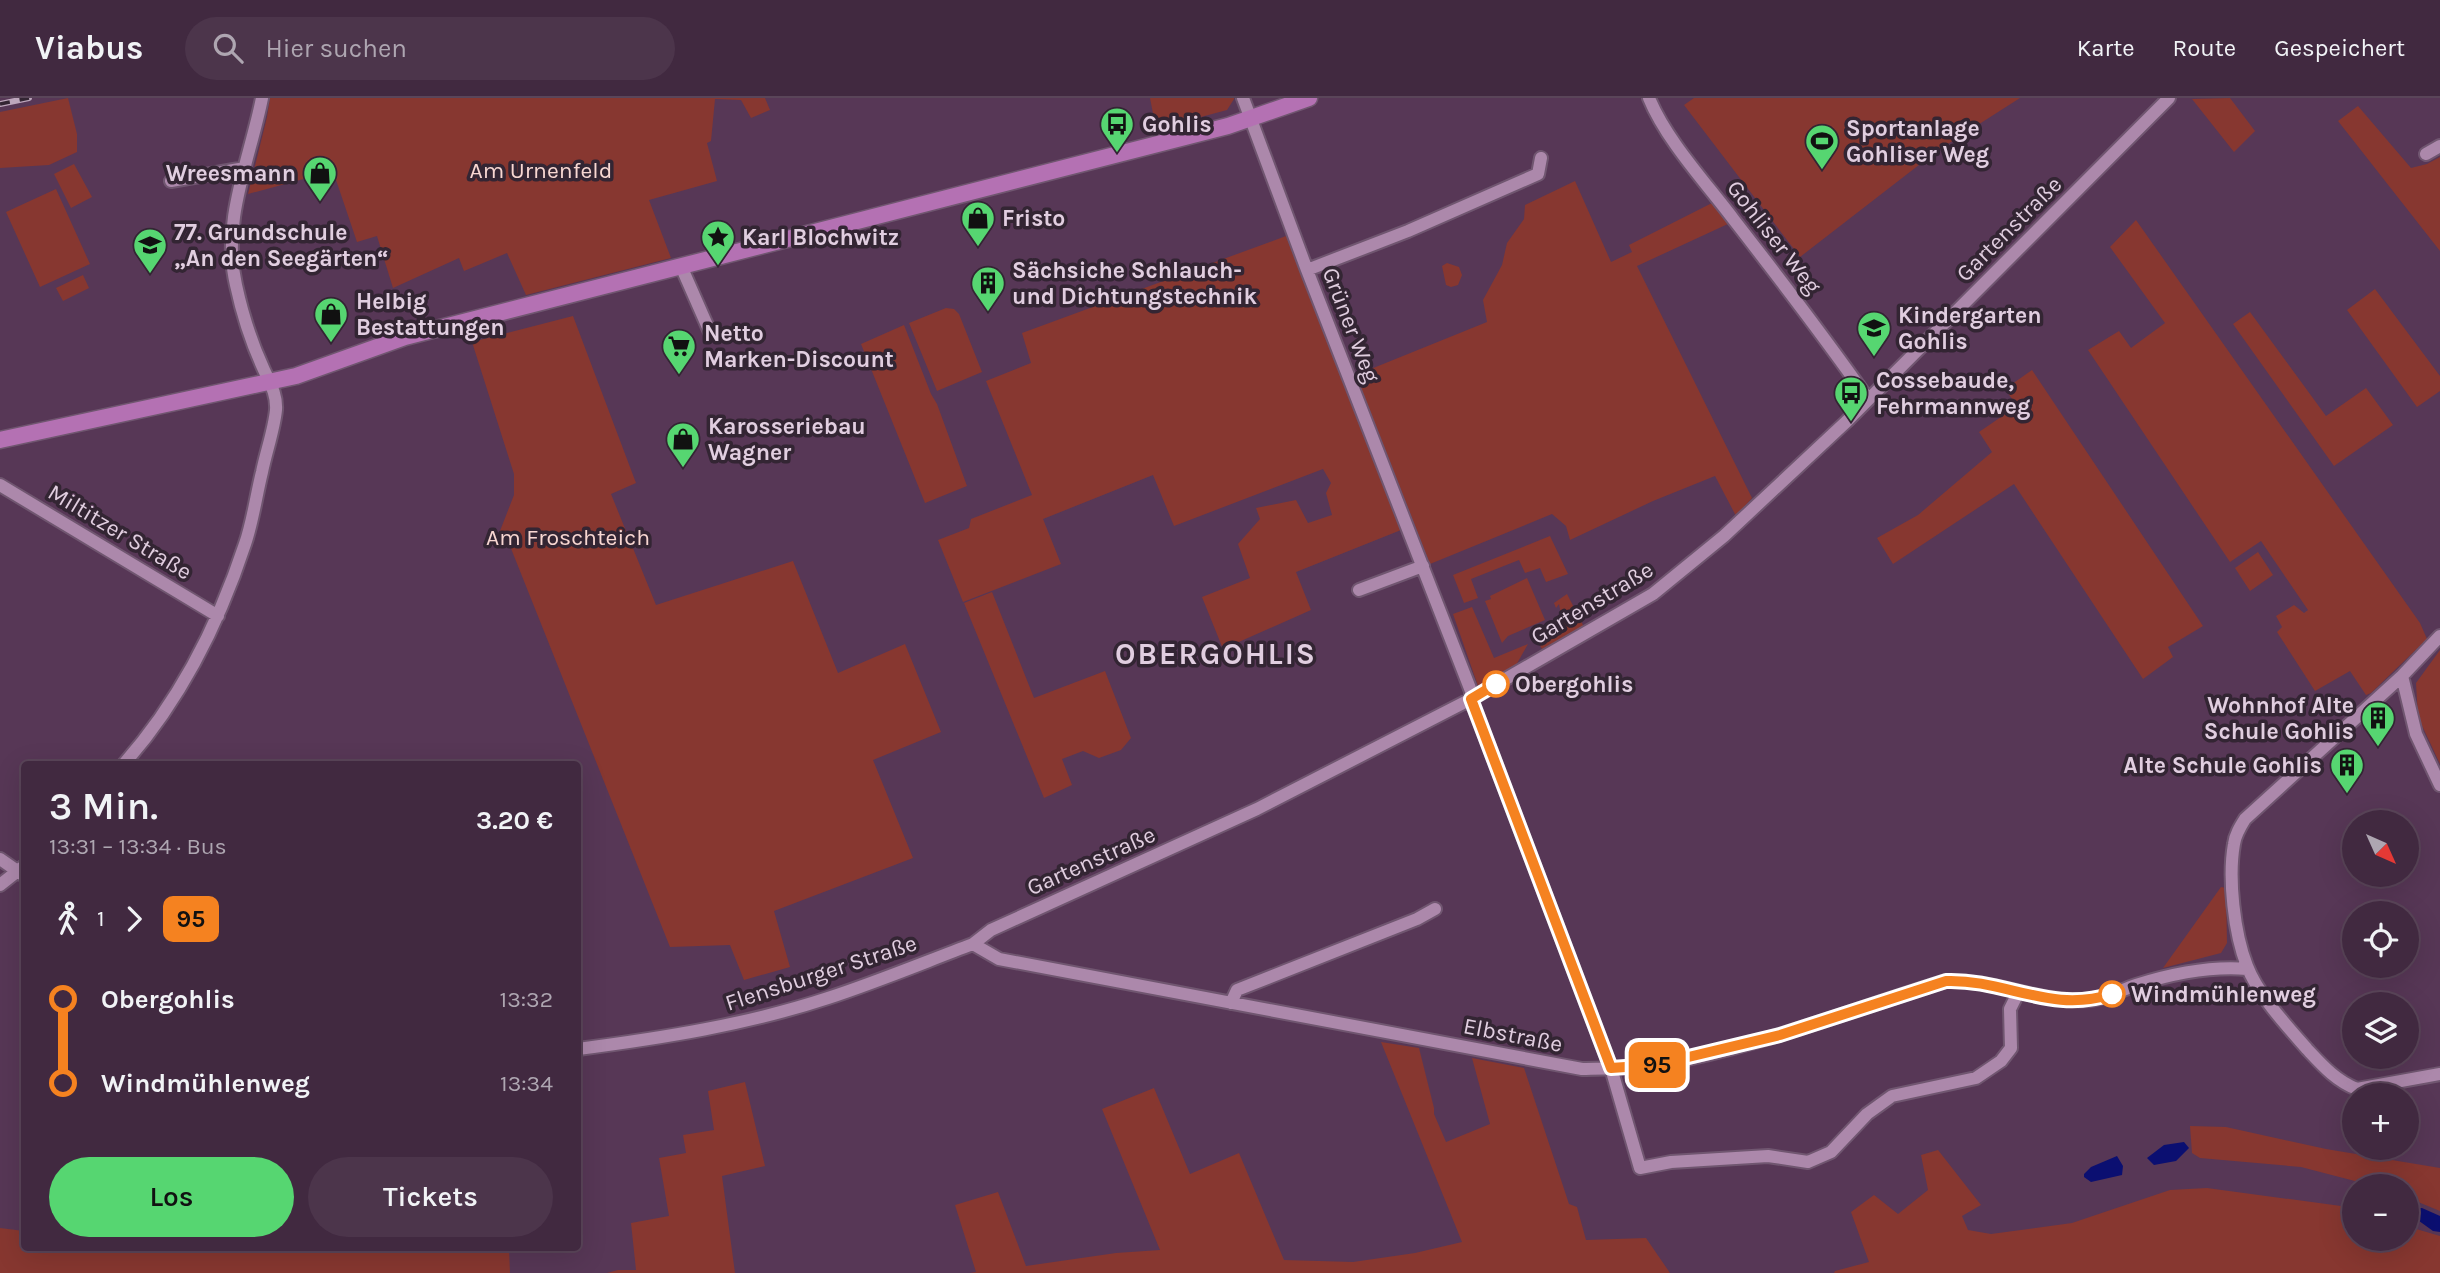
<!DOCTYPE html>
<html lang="de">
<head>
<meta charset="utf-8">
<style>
  body { margin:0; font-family:Karla,sans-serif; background:#4c354b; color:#f1f3f6; height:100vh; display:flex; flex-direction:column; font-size:26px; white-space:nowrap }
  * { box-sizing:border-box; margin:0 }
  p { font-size:23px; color:#aea6b1 }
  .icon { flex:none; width:38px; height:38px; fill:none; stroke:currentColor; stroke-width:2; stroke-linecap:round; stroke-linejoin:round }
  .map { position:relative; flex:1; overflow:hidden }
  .drawer { position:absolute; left:21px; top:663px; width:560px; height:490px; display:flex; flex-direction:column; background:#412940; border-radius:7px; box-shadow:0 7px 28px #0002,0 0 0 2px #5a4559 }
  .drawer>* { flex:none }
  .badge { padding:0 14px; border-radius:10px; font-size:24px; line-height:46px }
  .needle { width:46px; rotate:135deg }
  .controls { position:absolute; left:2342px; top:712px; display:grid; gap:14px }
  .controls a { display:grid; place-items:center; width:77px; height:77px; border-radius:50%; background:#412940; box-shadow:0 7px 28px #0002,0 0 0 2px #5a4559; font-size:35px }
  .map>.badge { position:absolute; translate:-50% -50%; box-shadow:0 0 0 4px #fff }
  .legs { display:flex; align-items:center; gap:10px; height:77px; padding:0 28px; font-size:23px }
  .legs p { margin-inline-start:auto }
  .overview { display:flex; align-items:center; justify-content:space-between; height:119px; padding:0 28px }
  h1 { font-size:38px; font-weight:600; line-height:52px }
  .primary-button { display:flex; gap:14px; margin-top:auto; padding:14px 28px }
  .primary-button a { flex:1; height:80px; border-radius:42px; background:#56d671; color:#111; font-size:28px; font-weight:600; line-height:80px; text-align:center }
  .primary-button a+a { background:#4c354b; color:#f1f3f6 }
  ul { padding:0 28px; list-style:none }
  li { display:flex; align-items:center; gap:24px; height:84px; font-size:26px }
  li i { display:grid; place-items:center; width:10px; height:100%; margin:0 9px; background:currentColor }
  li i::after { content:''; width:18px; height:18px; margin:-9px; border:5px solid; border-radius:50%; background:#412940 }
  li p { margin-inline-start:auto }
  li:first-child i { background:linear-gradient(#0000 50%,currentColor 0) }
  li:last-child i { background:linear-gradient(currentColor 50%,#0000 0) }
  header { display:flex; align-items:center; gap:42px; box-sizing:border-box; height:98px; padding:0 35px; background:#412940; border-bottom:2px solid #5a4559 }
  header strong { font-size:33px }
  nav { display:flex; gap:38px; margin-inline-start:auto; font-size:24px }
  .search { width:490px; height:63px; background:#4c354b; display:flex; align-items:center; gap:18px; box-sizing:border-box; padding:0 24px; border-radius:38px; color:#aea6b1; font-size:26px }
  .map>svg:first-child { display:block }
  .green { fill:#873730 }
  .water { fill:#0b0f71 }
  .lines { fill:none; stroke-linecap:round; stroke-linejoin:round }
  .minor-casing { stroke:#705670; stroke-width:16 }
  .major-casing { stroke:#705670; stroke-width:19 }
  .minor { stroke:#ac88ab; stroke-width:12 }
  .major { stroke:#b471b3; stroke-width:16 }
  .rail-casing { stroke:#bda6bc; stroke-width:6 }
  .rail { stroke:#332533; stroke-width:3.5; stroke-dasharray:10; stroke-linecap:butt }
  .line-1-casing { stroke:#fff; stroke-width:16 }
  .line-1 { stroke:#f58220; stroke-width:10 }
  .stop-1-dot { fill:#fff; stroke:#f58220; stroke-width:3.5 }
  .labels { text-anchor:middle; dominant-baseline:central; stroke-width:7; stroke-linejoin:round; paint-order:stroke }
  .poi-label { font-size:23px; font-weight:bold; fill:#e1cee0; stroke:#332533; text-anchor:start }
  .park-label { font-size:23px; fill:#f8d7d2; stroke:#332533 }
  .street-label { font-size:23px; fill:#e1cee0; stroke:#332533 }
  .stop-label { font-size:23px; font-weight:bold; fill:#e1cee0; stroke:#332533; text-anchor:start }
  .district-label { font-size:30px; font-weight:bold; letter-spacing:2px; fill:#e1cee0; stroke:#332533 }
</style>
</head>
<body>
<header>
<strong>Viabus</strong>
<div class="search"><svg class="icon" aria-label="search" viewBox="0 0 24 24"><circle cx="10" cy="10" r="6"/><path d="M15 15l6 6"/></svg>Hier suchen</div>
<nav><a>Karte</a><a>Route</a><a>Gespeichert</a></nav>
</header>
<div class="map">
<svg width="2440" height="1175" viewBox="0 0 2440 1175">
  <rect width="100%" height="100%" fill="#573756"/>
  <path class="green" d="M68 0 77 36V54L49 67 0 70V14Z
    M270 0H765L770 12 751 20 741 2 715 1 711 43 707 45 717 83 649 102 671 160 526 197 507 155 464 173 459 160 393 190 377 138 357 144 333 73 248 96 267 19Z
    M1150 0H1234V1L1227 12 1156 31Z
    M1694 0H2020L1937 53 1800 159 1684 7Z
    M2230 0 2255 33 2234 54 2192 1Z
    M2358 8 2411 70 2427 66 2440 59V153L2338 23Z
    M74 66 92 99 71 110 54 76Z
    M1575 83 1611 164 1632 154 1629 147 1714 104 1730 125 1637 168 1752 400 1736 418 1715 378 1653 403 1570 442 1566 428 1552 416 1430 466 1356 277 1487 224 1483 202 1502 167 1507 145 1524 121 1525 107Z
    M56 91 90 166 40 189 6 114Z
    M2136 122 2420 525 2427 541 2371 595 2366 597 2350 573 2315 593 2277 534 2282 529 2276 518 2294 507 2304 515 2308 512 2261 443 2230 464 2088 252 2119 233 2131 250 2165 225 2110 149Z
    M1286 138 1401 432 1296 474 1311 512 1223 551 1202 499 1250 480 1238 446 1260 421 1256 410 1296 402 1308 425 1332 417 1326 395 1331 385 1323 371 1174 428 1153 377 1043 421 1061 466 963 504 938 442 969 430 971 421 1032 397 986 283 1031 265 1022 235Z
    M1447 165 1459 169 1462 177 1458 187 1451 189 1446 187 1442 168Z
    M83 177 89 190 63 203 56 190Z
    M2375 191 2440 278V293L2417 309 2347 212Z
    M946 210 954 211 959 216 982 274 937 293 909 225Z
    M2250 214 2326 318 2366 290 2393 327 2334 368 2233 226Z
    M573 218 636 385 611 396 656 507 793 463 838 575 905 546 941 634 873 662 913 760 774 813 790 869 744 882 730 847 670 849 508 443 498 438 514 397V376L472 244Z
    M904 227 931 296 937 306 967 388 925 405 861 246Z
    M2032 272 2203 528 2168 549 2173 559 2143 581 2014 386 1893 466 1877 440 1918 417 1992 354 1979 334 2017 308 2005 291Z
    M1550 438 1568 476 1546 484 1540 470 1525 475 1519 462 1471 481 1478 500 1464 505 1453 477Z
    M2258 454 2273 477 2250 493 2235 470Z
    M1527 480 1545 522 1508 538 1502 545 1485 503 1491 501 1490 498Z
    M992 494 1034 600 1105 573 1131 640 1121 652 1099 660 1083 653 1062 661 1072 687 1044 700 964 505Z
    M1567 496 1584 529 1542 551 1537 542 1564 531 1559 506 1556 510 1554 505Z
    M1472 509 1494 560 1528 546 1515 569 1478 588 1453 516Z
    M2440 552V666L2418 619 2416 585Z
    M2221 789 2226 790 2227 845 2221 855 2163 870Z
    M1381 944 1419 950 1434 1010V1016L1446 1044 1490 1026 1472 960 1524 970 1568 1103 1569 1106 1577 1109 1586 1142 1646 1140 1670 1175H970L976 1174 955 1107 998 1094 1026 1168 1116 1155 1160 1152 1102 1011 1154 990 1190 1076 1239 1055 1284 1162 1353 1164 1415 1155 1462 1144Z
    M745 984 765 1068 722 1078 735 1175H607L618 1172H636L631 1125 669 1118 659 1060 686 1055 683 1037 714 1032 708 993Z
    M2190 1028 2226 1029 2326 1051 2440 1070V1113L2406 1099V1088H2374L2301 1069 2200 1060 2192 1055Z
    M1938 1052 1981 1107 1962 1118 1968 1132 1991 1136 2072 1125 2170 1092 2207 1090 2341 1108 2354 1112V1141H2406V1128L2440 1138V1175H1834L1835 1173 1869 1164 1851 1114 1874 1097 1898 1116 1928 1092 1921 1057Z
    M0 1130 24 1133V1150H509L510 1175H0Z"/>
  <path class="water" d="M2184 1044 2189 1050 2176 1063 2154 1067 2147 1060 2164 1047Z
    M2117 1058 2123 1068 2122 1077 2091 1084 2084 1079V1076L2091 1069Z
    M2417 1110H2422L2440 1118V1134L2433 1133 2415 1120Z"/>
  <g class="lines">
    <g class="minor-casing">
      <path id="minor" d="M1243 0 1307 172 1471 593V601L1611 970 1640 1070 1671 1064 1768 1058 1808 1064 1831 1054 1867 1016 1892 998 1976 980 2001 963 2011 950 2010 911 2018 895
        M1649 0C1666 42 1707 86 1734 122 1780 181 1825 240 1868 301
        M2426 56 2440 48
        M171 83 245 70
        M681 168 710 234
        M1307 172 1408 133 1538 76 1541 60
        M0 387 218 518
        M1359 492 1423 468
        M2440 538 2402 578 2245 721C2240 729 2235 737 2234 746 2228 780 2234 835 2247 868 2258 897 2287 928 2307 951 2322 967 2336 983 2357 991L2440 976
        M2402 578 2416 636 2440 687
        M123 667C179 604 219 525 245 446 253 423 256 398 262 374 266 354 274 332 276 312 277 296 270 285 264 272 252 246 242 215 236 187 221 123 250 61 262 0
        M0 761 23 777
        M0 787 24 768
        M973 846 999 861 1582 971C1606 970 1632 971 1657 967 1756 950 1851 912 1946 883 1995 881 2040 906 2090 902 2105 901 2121 892 2136 887 2171 876 2211 868 2247 871
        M1231 905 1237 892 1417 821 1435 811
        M578 951C662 940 746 927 828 900 877 884 925 864 973 846L991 832 1257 711 1471 601 1653 496 1724 438 1847 323 2169 0"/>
    </g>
    <g class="major-casing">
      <path id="major" d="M0 342 296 278 405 239 1228 28 1309 0"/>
    </g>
    <use href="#minor" class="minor"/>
    <use href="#major" class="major"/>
    <g class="rail-casing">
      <path id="rail" d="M0 6 29 0"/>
    </g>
    <use href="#rail" class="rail"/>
  </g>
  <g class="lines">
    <g class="line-1-casing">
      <path id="line-1" d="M1496 586 1471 601 1611 970 1655 967 1780 937 1946 883C2006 881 2050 916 2112 896"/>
    </g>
    <use href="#line-1" class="line-1"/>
  </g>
  <defs>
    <g id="bus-pin" transform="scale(1.75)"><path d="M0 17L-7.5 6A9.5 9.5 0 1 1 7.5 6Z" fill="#56d671" stroke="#332533"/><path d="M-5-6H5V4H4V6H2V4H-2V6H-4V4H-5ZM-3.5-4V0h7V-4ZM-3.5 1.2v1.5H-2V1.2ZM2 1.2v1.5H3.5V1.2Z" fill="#111"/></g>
    <g id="stadium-pin" transform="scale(1.75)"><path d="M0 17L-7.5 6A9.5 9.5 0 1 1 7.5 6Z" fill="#56d671" stroke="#332533"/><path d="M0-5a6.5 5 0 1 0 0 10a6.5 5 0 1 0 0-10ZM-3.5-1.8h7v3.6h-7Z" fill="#111"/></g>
    <g id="shop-pin" transform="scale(1.75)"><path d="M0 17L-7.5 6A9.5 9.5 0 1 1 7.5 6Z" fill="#56d671" stroke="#332533"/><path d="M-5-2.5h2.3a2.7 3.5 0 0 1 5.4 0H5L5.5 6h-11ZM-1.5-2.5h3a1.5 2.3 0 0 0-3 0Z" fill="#111"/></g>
    <g id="sight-pin" transform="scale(1.75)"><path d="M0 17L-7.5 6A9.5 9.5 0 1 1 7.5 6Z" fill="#56d671" stroke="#332533"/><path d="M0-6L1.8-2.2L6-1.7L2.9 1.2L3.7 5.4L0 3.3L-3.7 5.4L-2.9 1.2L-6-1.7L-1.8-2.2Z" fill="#111"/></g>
    <g id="school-pin" transform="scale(1.75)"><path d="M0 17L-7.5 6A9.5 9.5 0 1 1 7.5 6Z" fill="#56d671" stroke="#332533"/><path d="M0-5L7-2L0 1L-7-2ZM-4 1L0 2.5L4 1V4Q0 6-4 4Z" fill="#111"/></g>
    <g id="building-pin" transform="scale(1.75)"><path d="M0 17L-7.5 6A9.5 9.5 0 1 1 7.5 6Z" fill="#56d671" stroke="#332533"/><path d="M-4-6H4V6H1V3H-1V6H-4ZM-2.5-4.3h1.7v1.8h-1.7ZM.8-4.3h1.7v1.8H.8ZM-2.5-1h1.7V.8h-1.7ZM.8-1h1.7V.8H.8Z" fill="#111"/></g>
    <g id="supermarket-pin" transform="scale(1.75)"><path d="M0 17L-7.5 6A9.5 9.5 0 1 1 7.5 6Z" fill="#56d671" stroke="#332533"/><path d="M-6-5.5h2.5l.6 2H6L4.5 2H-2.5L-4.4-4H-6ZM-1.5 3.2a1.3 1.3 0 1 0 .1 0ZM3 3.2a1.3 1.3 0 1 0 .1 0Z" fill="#111"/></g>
  </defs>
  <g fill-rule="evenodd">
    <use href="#bus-pin" x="1117" y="26"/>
    <use href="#stadium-pin" x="1822" y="43"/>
    <use href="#shop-pin" x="320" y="75"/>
    <use href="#shop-pin" x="978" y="120"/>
    <use href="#sight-pin" x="718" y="139"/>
    <use href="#school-pin" x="150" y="147"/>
    <use href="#building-pin" x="988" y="185"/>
    <use href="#shop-pin" x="331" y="216"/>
    <use href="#school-pin" x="1874" y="230"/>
    <use href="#supermarket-pin" x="679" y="248"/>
    <use href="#bus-pin" x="1851" y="295"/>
    <use href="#shop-pin" x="683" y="341"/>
    <use href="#building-pin" x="2378" y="620"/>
    <use href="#building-pin" x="2347" y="667"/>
  </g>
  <g class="stop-1-dot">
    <circle cx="1496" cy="586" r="12"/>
    <circle cx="2112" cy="896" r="12"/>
  </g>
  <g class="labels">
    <g class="poi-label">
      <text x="1142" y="26">Gohlis</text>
      <text x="1846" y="30">Sportanlage<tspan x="1846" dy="26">Gohliser Weg</tspan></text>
      <text x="296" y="75" text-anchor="end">Wreesmann</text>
      <text x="1002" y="120">Fristo</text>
      <text x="174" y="134">77. Grundschule<tspan x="174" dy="26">„An den Seegärten“</tspan></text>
      <text x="742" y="139">Karl Blochwitz</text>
      <text x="1012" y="172">Sächsiche Schlauch-<tspan x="1012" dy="26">und Dichtungstechnik</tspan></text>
      <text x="356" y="203">Helbig<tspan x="356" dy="26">Bestattungen</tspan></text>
      <text x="1898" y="217">Kindergarten<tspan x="1898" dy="26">Gohlis</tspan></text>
      <text x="704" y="235">Netto<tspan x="704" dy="26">Marken-Discount</tspan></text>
      <text x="1876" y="282">Cossebaude,<tspan x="1876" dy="26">Fehrmannweg</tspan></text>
      <text x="708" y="328">Karosseriebau<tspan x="708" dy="26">Wagner</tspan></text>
      <text x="2354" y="607" text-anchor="end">Wohnhof Alte<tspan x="2354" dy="26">Schule Gohlis</tspan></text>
      <text x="2322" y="667" text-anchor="end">Alte Schule Gohlis</text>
    </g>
    <g class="park-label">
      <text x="541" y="72">Am Urnenfeld</text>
      <text x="568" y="439">Am Froschteich</text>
    </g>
    <g class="street-label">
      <text transform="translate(2009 131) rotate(-45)">Gartenstraße</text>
      <text transform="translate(1774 139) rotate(52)">Gohliser Weg</text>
      <text transform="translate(1351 227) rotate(69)">Grüner Weg</text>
      <text transform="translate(120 434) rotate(31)">Miltitzer Straße</text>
      <text transform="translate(1592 505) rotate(-31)">Gartenstraße</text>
      <text transform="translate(1091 763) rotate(-24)">Gartenstraße</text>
      <text transform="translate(821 875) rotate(-18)">Flensburger Straße</text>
      <text transform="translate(1513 937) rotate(11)">Elbstraße</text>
    </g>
    <g class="stop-label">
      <text x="1515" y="586">Obergohlis</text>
      <text x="2131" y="896">Windmühlenweg</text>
    </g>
    <g class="district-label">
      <text x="1216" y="556">OBERGOHLIS</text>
    </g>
  </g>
</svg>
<div class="controls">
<a><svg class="needle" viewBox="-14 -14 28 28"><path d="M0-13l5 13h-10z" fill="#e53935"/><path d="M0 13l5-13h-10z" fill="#aea6b1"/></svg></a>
<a><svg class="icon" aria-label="locate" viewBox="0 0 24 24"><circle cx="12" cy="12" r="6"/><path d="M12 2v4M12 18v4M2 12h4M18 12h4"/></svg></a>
<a><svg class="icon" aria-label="layers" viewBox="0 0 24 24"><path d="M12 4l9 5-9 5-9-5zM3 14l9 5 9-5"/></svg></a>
<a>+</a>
<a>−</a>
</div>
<b class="badge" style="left:1657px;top:967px;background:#f58220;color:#111">95</b>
<section class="drawer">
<div class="overview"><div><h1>3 Min.</h1><p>13:31 – 13:34 · Bus</p></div><b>3.20 €</b></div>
<div class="legs"><svg class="icon" aria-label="walk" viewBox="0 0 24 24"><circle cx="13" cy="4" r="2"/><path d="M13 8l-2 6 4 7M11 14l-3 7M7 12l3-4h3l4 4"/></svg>1<svg class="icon" aria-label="forward" viewBox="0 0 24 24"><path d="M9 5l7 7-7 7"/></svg><b class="badge" style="background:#f58220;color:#111">95</b></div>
<ul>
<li><i style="color:#f58220"></i><b>Obergohlis</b><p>13:32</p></li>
<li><i style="color:#f58220"></i><b>Windmühlenweg</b><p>13:34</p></li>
</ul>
<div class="primary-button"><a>Los</a><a>Tickets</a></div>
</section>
</div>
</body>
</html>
